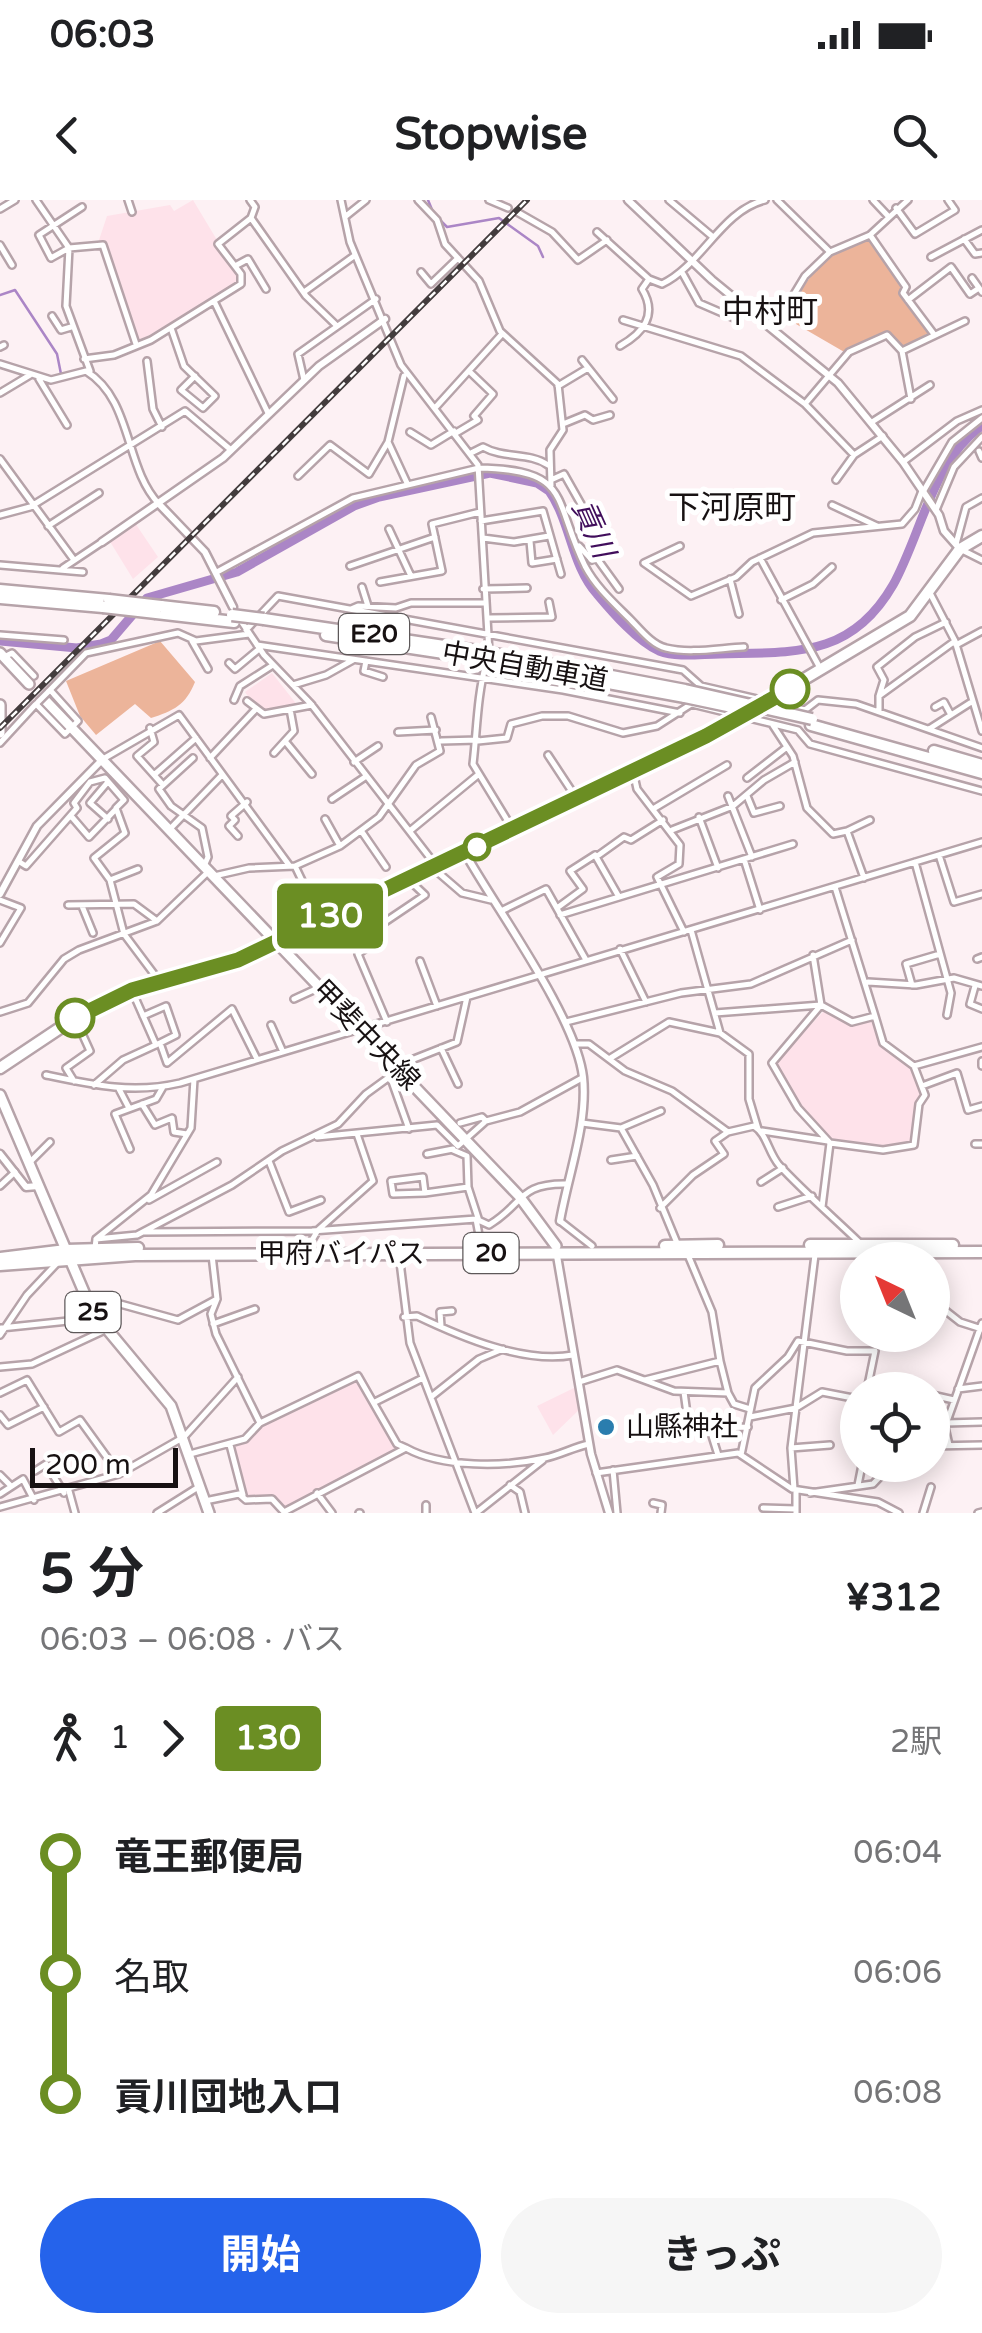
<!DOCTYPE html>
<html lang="ja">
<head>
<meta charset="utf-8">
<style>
  body { margin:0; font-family:"Varela Round","Noto Sans JP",sans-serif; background:#f6f6f6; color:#202124; height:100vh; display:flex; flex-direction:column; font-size:38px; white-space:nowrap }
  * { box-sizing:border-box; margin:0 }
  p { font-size:32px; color:#757577 }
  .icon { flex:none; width:55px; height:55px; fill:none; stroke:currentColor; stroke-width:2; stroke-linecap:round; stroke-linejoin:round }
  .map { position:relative; height:1313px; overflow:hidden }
  .panel { display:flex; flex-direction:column; background:#fff; flex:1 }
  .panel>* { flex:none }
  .badge { padding:0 20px; border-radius:8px; font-size:35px; line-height:65px }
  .needle { width:65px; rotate:317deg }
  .fabs { position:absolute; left:840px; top:1042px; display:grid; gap:20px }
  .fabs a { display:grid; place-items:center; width:110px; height:110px; border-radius:50%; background:#fff; box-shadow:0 5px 25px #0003; font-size:50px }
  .scale { position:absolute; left:30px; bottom:25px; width:148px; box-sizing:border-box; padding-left:10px; border:5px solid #171112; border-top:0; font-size:28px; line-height:35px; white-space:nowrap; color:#171112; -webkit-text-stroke:8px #fff; paint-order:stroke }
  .map>.badge { position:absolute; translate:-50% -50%; box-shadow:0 0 0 5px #fff }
  .legs { display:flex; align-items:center; gap:15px; height:110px; padding:0 40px; font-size:32px }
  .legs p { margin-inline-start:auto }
  .overview { display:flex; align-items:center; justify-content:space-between; height:170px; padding:0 40px }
  h1 { font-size:55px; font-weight:700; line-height:75px }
  .button { display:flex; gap:20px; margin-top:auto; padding:20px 40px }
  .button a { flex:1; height:115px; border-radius:60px; background:#2563eb; color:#fff; font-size:40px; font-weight:700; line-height:115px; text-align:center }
  .button a+a { background:#f6f6f6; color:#202124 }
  ul { padding:0 40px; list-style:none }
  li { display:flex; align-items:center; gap:35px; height:120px; font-size:38px }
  li i { display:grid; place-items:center; width:15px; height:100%; margin:0 12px; background:currentColor }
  li i::after { content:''; width:25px; height:25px; margin:-12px; border:8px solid; border-radius:50%; background:#fff }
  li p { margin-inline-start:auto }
  li:first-child i { background:linear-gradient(#0000 50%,currentColor 0) }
  li:last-child i { background:linear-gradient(currentColor 50%,#0000 0) }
  .status { display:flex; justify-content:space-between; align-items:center; height:70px; padding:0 50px; background:#fff; direction:ltr }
  .status svg { height:28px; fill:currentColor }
  header { display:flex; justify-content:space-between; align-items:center; height:130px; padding:0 40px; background:#fff; font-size:45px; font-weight:700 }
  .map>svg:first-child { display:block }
  .built { fill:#fee2ea }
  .green { fill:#ecb49a }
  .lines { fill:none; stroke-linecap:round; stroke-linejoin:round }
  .stream { stroke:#ab86c6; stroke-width:2.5 }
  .river { stroke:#ab86c6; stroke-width:9 }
  .street-tunnel { stroke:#dacfd2; stroke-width:5; stroke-dasharray:5 2.5; stroke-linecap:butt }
  .street-casing { stroke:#b6a3a9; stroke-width:10 }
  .secondary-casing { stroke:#b6a3a9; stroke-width:11 }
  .primary-casing { stroke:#b6a3a9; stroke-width:14 }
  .highway-casing { stroke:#b6a3a9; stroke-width:15 }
  .street { stroke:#fff; stroke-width:5 }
  .secondary { stroke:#fff; stroke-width:6 }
  .primary { stroke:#fff; stroke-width:9 }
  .highway { stroke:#fff; stroke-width:10 }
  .rail-casing { stroke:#433c3d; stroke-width:6 }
  .rail { stroke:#fff; stroke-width:2.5; stroke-dasharray:8; stroke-linecap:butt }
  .street-bridge-casing { stroke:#b6a3a9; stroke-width:10; stroke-linecap:butt }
  .highway-bridge-casing { stroke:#b6a3a9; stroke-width:15; stroke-linecap:butt }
  .street-bridge { stroke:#fff; stroke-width:5 }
  .highway-bridge { stroke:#fff; stroke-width:10 }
  .line-1-casing { stroke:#fff; stroke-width:22 }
  .line-1 { stroke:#6b8e23; stroke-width:15 }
  .stop-1-dot { fill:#fff; stroke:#6b8e23; stroke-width:5 }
  .poi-dot { fill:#2a7dae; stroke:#fff; stroke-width:4 }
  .labels { text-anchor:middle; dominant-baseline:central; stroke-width:10; stroke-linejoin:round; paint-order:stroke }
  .shield { fill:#fff; stroke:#5d5859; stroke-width:2.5 }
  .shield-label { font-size:25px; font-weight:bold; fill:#171112 }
  .street-label { font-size:28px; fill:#171112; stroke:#fff }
  .poi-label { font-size:28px; fill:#171112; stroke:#fff; text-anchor:start }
  .water-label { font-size:30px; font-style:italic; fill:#410e5c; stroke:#fff }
  .quarter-label { font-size:32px; fill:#171112; stroke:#fff }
</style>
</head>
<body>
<div class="status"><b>06:03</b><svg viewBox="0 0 49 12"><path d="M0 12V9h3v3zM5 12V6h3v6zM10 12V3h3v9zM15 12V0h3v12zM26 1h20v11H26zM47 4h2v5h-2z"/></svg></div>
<header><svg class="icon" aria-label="back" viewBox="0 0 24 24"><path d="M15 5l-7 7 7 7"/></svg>Stopwise<svg class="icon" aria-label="search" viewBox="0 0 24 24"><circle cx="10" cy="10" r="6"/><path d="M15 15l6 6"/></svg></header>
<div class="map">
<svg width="982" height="1313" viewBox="0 0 982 1313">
  <rect width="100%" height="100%" fill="#fdf1f4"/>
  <path class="built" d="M193 0 217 40 213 44 239 75 238 82 138 142 107 43H98L107 16 170 5 174 11Z
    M135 323 158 357 133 379 109 340Z
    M272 473 298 506 260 514 245 492Z
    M825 810 853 825 874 819 879 844 910 866 922 894 916 903 911 943 896 949 832 939 800 906 776 861Z
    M360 1178 400 1249 287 1309 271 1296 248 1299 232 1246 245 1240 260 1225Z
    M578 1186 583 1206 553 1235 537 1206Z"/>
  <path class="green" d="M869 39 930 132 903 148 888 131 846 153 796 124 800 107 794 103C812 69 832 49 869 39Z
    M160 441 195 482C186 505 173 511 151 518L135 504 96 535 80 516 66 481Z"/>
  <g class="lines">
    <path class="stream" d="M428 0 433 12
      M438 18 447 27 499 18 538 46 543 57
      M0 95 15 90 57 154 61 174"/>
    <path class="river" d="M0 441 77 448 101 444 111 440 147 398 237 372 354 306 379 297 490 273 537 283 549 291C571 322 571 365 597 394 613 413 637 441 659 451 678 458 701 454 720 454 794 452 851 458 893 385 921 335 933 259 982 226"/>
    <path class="street-tunnel" d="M342 449 346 416"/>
    <g class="street-casing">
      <path id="street" d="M36 0 69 48 66 106 90 171
        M128 0 132 12
        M341 0 350 42 401 165 478 265 489 452
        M418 0 437 20 445 44 479 81 500 131 558 184 563 230 550 250 551 286
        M489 0 508 8
        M669 0 713 37
        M777 0 830 52
        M873 0 888 16
        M82 7 39 35 51 58 69 48 103 45 136 144
        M896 8 915 34 955 10 948 0
        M0 9 15 0
        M517 12 552 32 578 60 607 40
        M346 16 366 0
        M251 18 306 96 337 126
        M597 32 649 79 662 84C702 65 721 11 765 0
        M870 35 906 87 903 93 933 133
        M964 39 975 54 982 53
        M0 45 12 65
        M931 57 982 30
        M235 66 248 59 266 89
        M421 72 431 84 458 58
        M683 74 699 103 736 119
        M972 78 982 92
        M304 92 354 56
        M908 100 951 67 970 94 979 88
        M214 101 268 213
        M52 116 61 130 71 127
        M623 120 741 156 805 204 854 255
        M171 128 184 166 215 196 203 208 181 190 195 176
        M773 129 805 76 830 52 870 35 908 0
        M620 146C643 133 658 115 642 89L649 79
        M0 147 4 145
        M902 151 965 121
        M84 159 114 155 151 140 241 84V74L218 44 251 18 255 7 250 0
        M582 160 613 199
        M147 161 153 209 162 227
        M0 164 51 180 86 171C133 200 124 267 159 304
        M404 176 388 242 407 283
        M39 179 67 225
        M304 180 298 154 376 99
        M558 186 588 168
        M0 193 30 175
        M805 204 849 152 887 135 902 151 911 199
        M435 208 502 134
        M872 222 930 185
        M563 224 585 215 593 220 610 215
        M410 232 431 245 454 231
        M456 233 478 220 474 216 493 194 470 172
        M979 251 982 258
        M471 253 483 247C504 259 529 252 548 265
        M0 259 74 360
        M903 262 957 221 982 210
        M298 276 330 245 369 274 388 242
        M553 279 564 274 594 327
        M836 280 854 255 883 236
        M923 292 952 242 982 218
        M832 305 877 326
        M936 310 954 267 982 237
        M0 315 30 307 185 211 231 250
        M481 321 543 311 561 374
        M48 326 99 293
        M389 329 411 376
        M483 338 514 342 549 336
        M530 341 532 363 557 359
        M956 344 966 307 982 298
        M579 346 592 360 608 351
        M680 346 644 363 691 396 736 377 752 362 813 333 902 324 915 309 922 291
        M960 349 982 360
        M760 358 820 468
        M598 360 619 389
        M0 365 83 372
        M350 366 435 337
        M63 368 102 342
        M217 372 353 298 479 268C573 270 552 299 585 366 596 387 614 403 630 419 640 429 652 445 666 448 690 454 720 448 744 447
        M730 379 739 414
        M380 382 442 371 432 324 480 312
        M362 387 368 406
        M483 389 527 388
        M930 393 955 441 982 531
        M781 400 813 384 832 367
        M351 409 358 406 396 408 411 403H485
        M239 418 264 455 311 504 434 663
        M489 418 552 417 549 402
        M246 430 278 396 683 470 701 486 714 489
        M0 435 64 440
        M192 441 208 469
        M257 445 563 490 680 513
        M956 445 982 431
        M4 457 12 453 34 476
        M366 461 364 471 383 477
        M229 463 235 469 259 449
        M486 463C477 497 477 530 473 564L512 628
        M293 485 326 475 353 460
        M48 492 86 453 178 433 196 441 249 434
        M710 492 714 489 805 510 818 500 856 504 982 548
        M879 496 884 480 877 467 915 437 946 422
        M234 500 240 486 273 465
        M247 501 264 514 312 505
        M36 504 65 534 78 521 51 491
        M692 504 798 530 810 544 982 591
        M935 507 944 502 951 515
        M879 511V496L955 441
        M772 524 793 556 807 608 833 634 847 631 864 678
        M150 528 154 542 137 556 163 585
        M929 529 973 501
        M398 532 436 530
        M285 541 312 574
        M441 541 478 540
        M478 541 507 538 511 524 542 516H568L623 533 657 526 696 501
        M0 543 35 505
        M274 553 294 531 290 509
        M548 555 575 596
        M193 558 159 589 171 606 202 628 208 657 204 666
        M210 558 255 510
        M103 559 179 515 289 665
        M354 562 378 546
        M633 571 637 589 680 645 679 664 657 677 684 732
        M154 575 196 538
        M747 578 787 547
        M107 583 90 603 108 619
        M728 596 752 657
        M747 596 754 613 780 606
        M332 599 365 577
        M653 609 727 565
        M71 616 89 637 116 609
        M699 617 718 668
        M325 619 340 646
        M169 630 221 576
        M411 630 479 574
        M672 630 733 606 764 580 795 562
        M847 631 870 620
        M362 632 386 667
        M238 636 229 626 235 620 231 616 247 602
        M939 655 954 702 982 694
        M596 657 624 637 631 640 663 620
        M744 659 760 710
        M18 661 26 666 77 608 74 603 90 582 105 578 124 600 116 608 125 633 94 658 110 680 124 734 160 782
        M915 662 951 793 947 815
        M295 666 320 718
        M433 668 462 693 491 700
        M214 676 249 668 295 666 340 646 379 617 416 565 440 551 431 517
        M110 680 138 669
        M835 687 875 816
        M0 700 21 708 0 743
        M361 703 379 726 425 695 408 679
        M68 705 134 704 157 721
        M82 706 93 733
        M557 708 583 689 570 671 595 655 619 697
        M501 711 546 689 586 760
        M560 715 793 644
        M691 730 720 833
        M380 738 358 754 387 822
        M620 749 646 802
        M977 759 982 757
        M420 761 437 806
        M868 782 916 785 954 778 982 786
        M912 785 906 764 940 754
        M975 786 970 804 982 809
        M133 793 156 845
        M294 799 318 788
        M0 812 28 803 64 759 79 750 157 721 209 671
        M715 813 821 805 813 755
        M143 816 166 806 176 835 160 843
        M566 822 681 793 751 784 852 740
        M271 825 283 852
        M575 844H589L625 871 672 891 728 932 754 926C767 934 768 952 779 965 804 992 833 1017 860 1043
        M441 848 458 884
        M609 859 669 822 720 833 749 854V899L758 929
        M982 861V866
        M914 866 982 847
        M46 875C93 885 133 894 180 883L982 642
        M390 876 409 929
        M74 881 66 868 90 851 75 818
        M94 885 123 860 160 843 167 863 232 809 257 859
        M922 886 957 873 968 910 982 906
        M119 889 129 908
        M142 904 155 925 172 918 174 932 187 934
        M460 923 482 917 486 921
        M582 923 621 928 653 985 677 1043
        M621 928 661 911
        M762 931 828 941
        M317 937 437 925 458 946 486 921 520 912 582 878
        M975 944H982
        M130 949 115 914 156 899 163 887
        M453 950 467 956 468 987 479 1021
        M427 954 453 949
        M611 960 637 956
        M31 961 50 942
        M269 961 289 1012 321 1000
        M761 982 783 968
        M0 986 15 972
        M425 993 423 977 391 981 393 994 425 993 468 987
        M149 1000 217 962
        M778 1007 812 996
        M822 1007 830 943 883 950 914 945 919 904 925 895 914 866 883 843 875 816 852 822 821 805 772 863 798 908 830 943
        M660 1008 693 975 724 954 715 941 728 932
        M476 1019 481 1046
        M560 1021 592 1046
        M143 1032 312 1031 476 1019 489 1025C524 1004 518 983 567 984
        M96 1039 151 995 191 928 194 879
        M308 1047 318 1030 373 981 357 934
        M95 1048 96 1039 137 1035 232 985 282 951 338 924 366 894 414 859 457 842 467 797
        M399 1054 410 1143 475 1313
        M212 1055 217 1099 211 1114 216 1134 260 1223
        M688 1055 712 1112 720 1161
        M932 1100 960 1122 982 1129
        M89 1104 113 1102 178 1120 217 1099
        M404 1117 417 1116C461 1137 524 1164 573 1155
        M213 1124 255 1109
        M441 1126 440 1112 452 1111
        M1 1128 97 1118
        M0 1135 27 1095 60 1060
        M0 1167 32 1164 105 1130
        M645 1180 720 1161 728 1193
        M579 1182 617 1170 674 1191 728 1193 734 1204 750 1209
        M869 1183 917 1190
        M958 1189 982 1186
        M684 1192 688 1221
        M0 1193 27 1180 59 1232 80 1220 119 1274
        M932 1195 954 1200
        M431 1197 479 1159 503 1149
        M375 1202 423 1178
        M0 1215 8 1225 44 1207
        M750 1217 796 1208 822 1192 858 1199
        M707 1220 718 1255
        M946 1223 982 1222
        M723 1228 748 1227
        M230 1245 243 1295
        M949 1245 945 1227 982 1123
        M932 1246 982 1245
        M406 1248C442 1268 505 1267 545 1258 560 1255 574 1247 589 1244
        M791 1248 830 1245
        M190 1254 245 1239 260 1223 358 1176 397 1244 406 1248 284 1312 272 1299 246 1300 239 1294 205 1301
        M741 1255 755 1188 788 1157 798 1141 847 1151H875L867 1190
        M613 1270 617 1313
        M35 1271 46 1264 64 1293
        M596 1273 738 1253 792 1289 878 1302 899 1313
        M0 1275 10 1285
        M510 1285 520 1292 525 1313
        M858 1285 862 1265
        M794 1289 791 1248 815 1055
        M69 1291 75 1313
        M317 1293 332 1313
        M810 1293 873 1284 891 1265
        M0 1294 23 1279 34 1300
        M653 1303 662 1305 661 1313
        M0 1307 119 1274 184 1237 238 1177
        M763 1308 796 1309
        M157 1313 200 1286
        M359 1313H360
        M426 1313V1305
        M476 1313 543 1260
        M796 1313V1290
        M923 1313 931 1287
        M978 1313 982 1312"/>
    </g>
    <g class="secondary-casing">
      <path id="secondary" d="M628 0 712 80 838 183 903 262 939 315 944 331 960 349
        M159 304 205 352 233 407
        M102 342 223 258 319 166 385 119
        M465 653C497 710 576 817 583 877 588 923 568 975 560 1021
        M0 694 37 626 102 560
        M0 954 26 987 38 986
        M556 1050 591 1254 609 1313"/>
    </g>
    <g class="primary-casing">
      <path id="primary" d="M0 453 29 484
        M45 500 519 996 556 1046
        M0 505V533
        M0 895 92 1111 171 1206 209 1313"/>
    </g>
    <g class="highway-casing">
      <path id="highway" d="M0 390 109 400
        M0 398 103 407
        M161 406 214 412
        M156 413 234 422
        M264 419 484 452
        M326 435 483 459
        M522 459 685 490
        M521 467 685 497
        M811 525 982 573
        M934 551 982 565
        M0 868 75 818 126 793 225 766 744 515 910 416 960 349 982 336
        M810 1045H953
        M665 1046 718 1045
        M0 1058 66 1050 138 1048
        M0 1065 135 1055 982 1052"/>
    </g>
    <use href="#street" class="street"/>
    <use href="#secondary" class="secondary"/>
    <use href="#primary" class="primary"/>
    <use href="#highway" class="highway"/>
    <g class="rail-casing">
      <path id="rail" d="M0 528 527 0"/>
    </g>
    <use href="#rail" class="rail"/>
    <g class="street-bridge-casing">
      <path id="street-bridge" d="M38 502 48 492"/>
    </g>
    <g class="highway-bridge-casing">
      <path id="highway-bridge" d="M109 400 161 406
        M103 407 156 413
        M232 415 264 419
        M484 452 522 459
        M483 459 521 467
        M685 490 812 519
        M685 497 737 508"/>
    </g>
    <use href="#street-bridge" class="street-bridge"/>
    <use href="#highway-bridge" class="highway-bridge"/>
  </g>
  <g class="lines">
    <g class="line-1-casing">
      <path id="line-1" d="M75 818 132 790 238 760 706 536 790 489"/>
    </g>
    <use href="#line-1" class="line-1"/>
  </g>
  <g class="stop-1-dot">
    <circle cx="790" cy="489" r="18"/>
    <circle cx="477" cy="647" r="12"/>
    <circle cx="75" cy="818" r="18"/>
  </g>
  <circle class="poi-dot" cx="606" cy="1227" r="10"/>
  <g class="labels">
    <g class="shield">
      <rect x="339" y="414" width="70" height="40" rx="8"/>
      <rect x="463.5" y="1033" width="55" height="40" rx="8"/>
      <rect x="65.5" y="1092" width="55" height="40" rx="8"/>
    </g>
    <g class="shield-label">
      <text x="374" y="434">E20</text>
      <text x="491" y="1053">20</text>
      <text x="93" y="1112">25</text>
    </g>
    <g class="street-label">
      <text transform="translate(525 467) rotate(10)">中央自動車道</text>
      <text transform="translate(366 835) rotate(46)">甲斐中央線</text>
      <text x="341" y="1054">甲府バイパス</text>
    </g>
    <g class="poi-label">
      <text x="626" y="1227">山縣神社</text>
    </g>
    <g class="water-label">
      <text transform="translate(593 329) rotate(66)">貢川</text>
    </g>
    <g class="quarter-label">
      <text x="770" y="112">中村町</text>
      <text x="732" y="308">下河原町</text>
    </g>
  </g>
</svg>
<div class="fabs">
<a><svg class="needle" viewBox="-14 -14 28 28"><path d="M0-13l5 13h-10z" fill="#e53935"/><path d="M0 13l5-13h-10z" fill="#757577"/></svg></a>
<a><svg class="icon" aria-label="locate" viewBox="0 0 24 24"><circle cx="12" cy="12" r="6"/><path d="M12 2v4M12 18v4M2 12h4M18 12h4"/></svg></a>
</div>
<div class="scale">200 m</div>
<b class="badge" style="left:330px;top:716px;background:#6b8e23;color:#fff">130</b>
</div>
<section class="panel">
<div class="overview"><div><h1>5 分</h1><p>06:03 – 06:08 · バス</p></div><b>¥312</b></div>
<div class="legs"><svg class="icon" aria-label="walk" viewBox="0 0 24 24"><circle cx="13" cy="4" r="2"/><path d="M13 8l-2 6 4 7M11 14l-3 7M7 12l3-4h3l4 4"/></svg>1<svg class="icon" aria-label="forward" viewBox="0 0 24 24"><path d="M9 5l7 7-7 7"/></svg><b class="badge" style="background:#6b8e23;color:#fff">130</b><p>2駅</p></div>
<ul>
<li><i style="color:#6b8e23"></i><b>竜王郵便局</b><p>06:04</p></li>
<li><i style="color:#6b8e23"></i><span>名取</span><p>06:06</p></li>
<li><i style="color:#6b8e23"></i><b>貢川団地入口</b><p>06:08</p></li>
</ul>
<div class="button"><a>開始</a><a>きっぷ</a></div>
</section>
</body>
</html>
